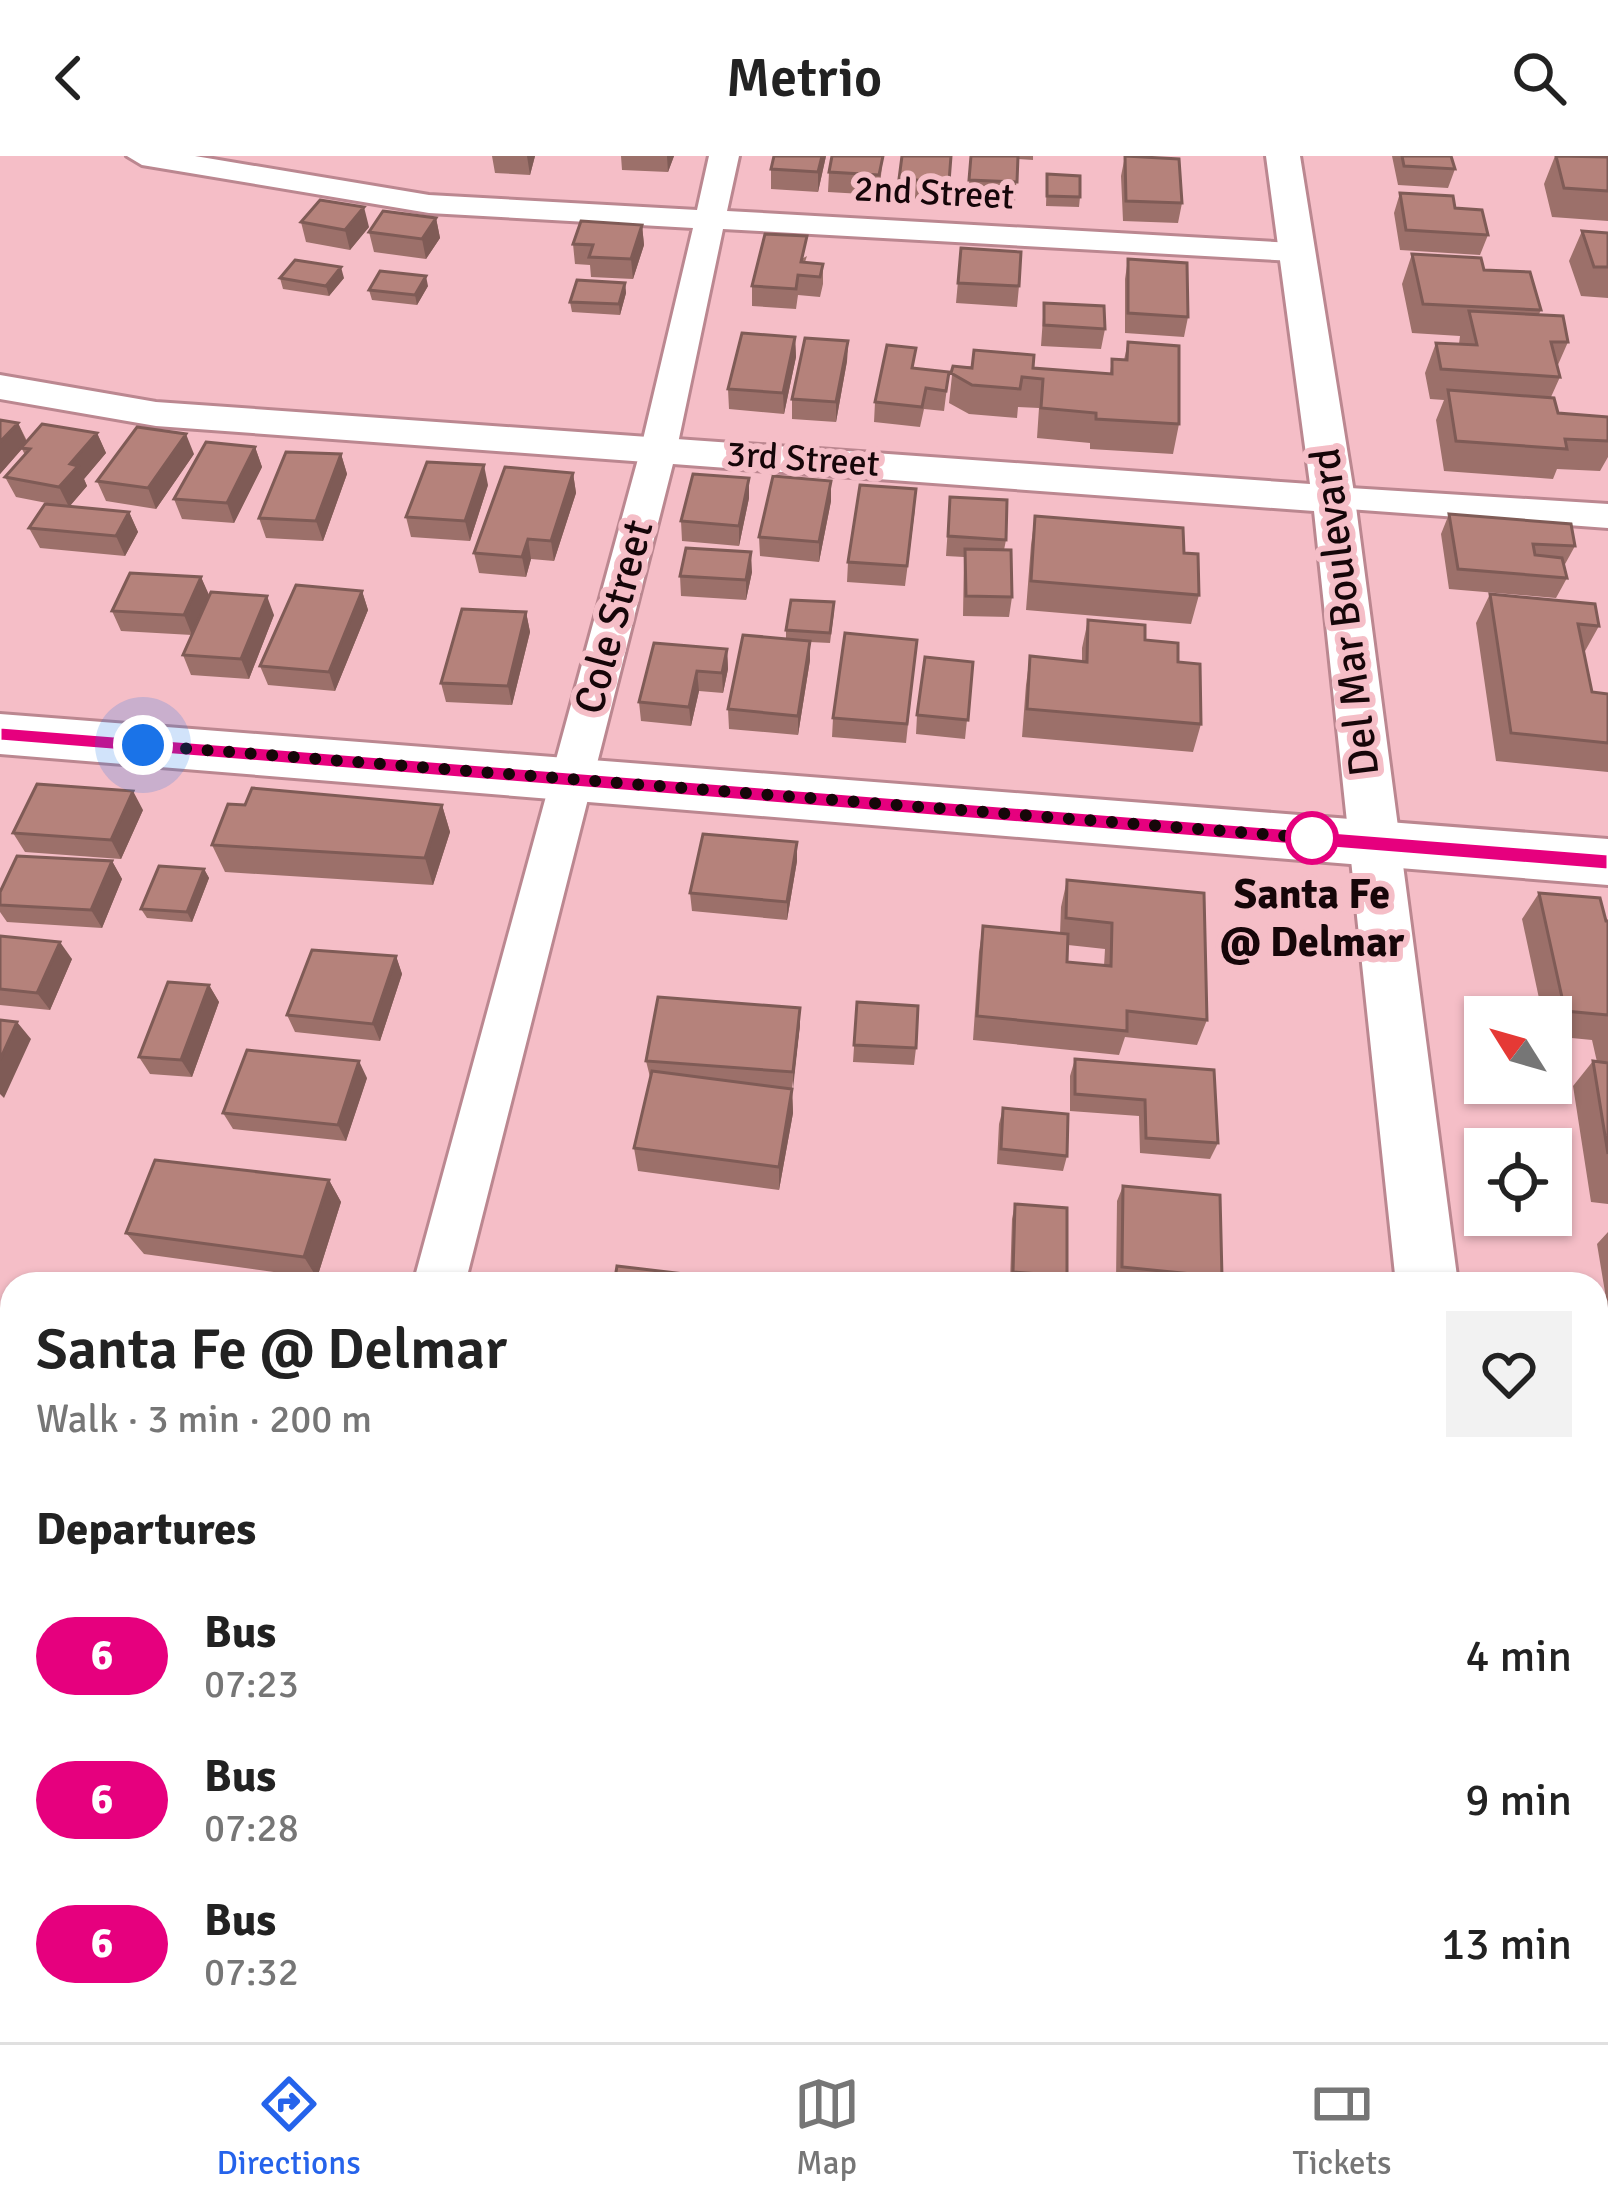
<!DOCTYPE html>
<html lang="en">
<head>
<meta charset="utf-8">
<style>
  body { margin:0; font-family:Signika,sans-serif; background:#f2f2f2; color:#222; height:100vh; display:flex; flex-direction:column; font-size:45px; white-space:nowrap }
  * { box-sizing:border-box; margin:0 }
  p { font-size:39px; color:#767676 }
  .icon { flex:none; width:66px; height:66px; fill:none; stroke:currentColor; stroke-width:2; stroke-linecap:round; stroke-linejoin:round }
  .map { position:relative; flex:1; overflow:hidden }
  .drawer { position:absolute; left:0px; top:1116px; width:1608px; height:771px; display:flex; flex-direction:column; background:#fff; border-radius:36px 36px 0 0; box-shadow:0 3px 9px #0004 }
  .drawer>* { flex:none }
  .badge { padding:0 24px; border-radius:39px; font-size:42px; line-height:78px }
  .needle { width:78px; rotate:307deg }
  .tools { position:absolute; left:1464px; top:840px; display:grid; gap:24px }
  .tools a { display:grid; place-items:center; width:108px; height:108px; border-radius:0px; background:#fff; box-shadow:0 3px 9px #0004; font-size:60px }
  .you { position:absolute; width:60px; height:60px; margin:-30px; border:9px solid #fff; border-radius:50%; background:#1a73e8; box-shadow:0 0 0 18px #1a73e833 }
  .map>.badge { position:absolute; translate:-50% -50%; box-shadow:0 0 0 6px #fff }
  h2 { padding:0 36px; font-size:45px; line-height:108px }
  .round { display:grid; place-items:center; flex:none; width:126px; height:126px; border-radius:0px; background:#f2f2f2 }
  .headline { display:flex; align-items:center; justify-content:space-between; height:204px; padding:0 36px }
  h1 { font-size:57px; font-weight:600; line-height:90px }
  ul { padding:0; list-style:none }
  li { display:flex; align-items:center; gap:36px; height:144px; padding:0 36px }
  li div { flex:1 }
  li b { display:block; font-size:45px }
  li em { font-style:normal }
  li .badge { min-width:132px; font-weight:700; text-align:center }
  header { display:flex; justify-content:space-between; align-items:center; height:156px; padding:0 36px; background:#fff; font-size:54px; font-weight:600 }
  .tab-bar { display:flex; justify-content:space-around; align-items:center; height:168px; border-top:3px solid #e0e0e0; background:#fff; font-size:33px; color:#767676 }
  .tab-bar a { display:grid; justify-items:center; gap:6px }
  .tab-bar .selected { color:#2563eb }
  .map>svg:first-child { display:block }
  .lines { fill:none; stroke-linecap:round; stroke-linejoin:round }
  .minor-casing { stroke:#bb8790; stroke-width:6 }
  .tertiary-casing { stroke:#bb8790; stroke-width:6 }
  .secondary-casing { stroke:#bb8790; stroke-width:6 }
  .minor { fill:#fff; fill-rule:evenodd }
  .tertiary { fill:#fff; fill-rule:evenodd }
  .secondary { fill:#fff; fill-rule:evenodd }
  .wall { fill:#9c706a; fill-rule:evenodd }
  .shaded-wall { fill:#7f5b56 }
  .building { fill:#b5827b; stroke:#7f5b56; stroke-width:3 }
  .line { fill:#e6007e; stroke:#fff; stroke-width:3 }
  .walk { stroke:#160609; stroke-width:12; stroke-dasharray:0 21.6 }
  .stop-dot { fill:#fff; stroke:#e6007e; stroke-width:6 }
  .labels { text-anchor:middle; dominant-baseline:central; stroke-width:12; stroke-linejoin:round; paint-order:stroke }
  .far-street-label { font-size:36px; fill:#160609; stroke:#f5bec7 }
  .street-label { font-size:42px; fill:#160609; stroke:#f5bec7 }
  .stop-label { font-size:42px; font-weight:bold; fill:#160609; stroke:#f5bec7 }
</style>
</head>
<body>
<header><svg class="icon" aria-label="back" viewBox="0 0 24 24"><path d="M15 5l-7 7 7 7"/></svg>Metrio<svg class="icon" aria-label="search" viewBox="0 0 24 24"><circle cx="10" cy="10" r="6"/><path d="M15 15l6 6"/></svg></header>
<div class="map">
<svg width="1608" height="1886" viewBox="0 0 1608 1886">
  <rect width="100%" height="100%" fill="#f5bec7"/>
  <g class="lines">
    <g class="minor-casing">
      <path id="minor" d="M127 0H195L429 39 697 54 709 0H739L727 55 1294 87 1310 96 1294 105 723 73 677 292 465 1128H413L641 292 693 72 429 57 142 9Z
        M1334 331 1608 348V372L1321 351 1316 343 1321 335Z
        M213 1875H279L276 1886H210Z"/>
    </g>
    <g class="tertiary-casing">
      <path id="tertiary" d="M1266 0H1300L1355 343 1458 1128H1396L1314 355 156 270 0 243V219L156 246 1310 328Z
        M1482 1875H1560L1562 1886H1482Z"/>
    </g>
    <g class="secondary-casing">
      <path id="secondary" d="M0 558 1608 683V729L0 598Z"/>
    </g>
    <use href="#minor" class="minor"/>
    <use href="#tertiary" class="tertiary"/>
    <use href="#secondary" class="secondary"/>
  </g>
  <path class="wall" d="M492 0H535L530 19 495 17Z
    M621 0H674L668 16 622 14Z
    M826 0 818 36 771 33V13Z
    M883 0 879 39 828 36 829 16Z
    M951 0 947 45 898 43 899 23Z
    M971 0H1033V4L1018 3 1015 46 968 44Z
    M1125 0 1182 47 1178 67 1123 65 1121 20Z
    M1392 0H1451L1455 13 1448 32 1398 29Z
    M1555 0H1608V65L1552 61 1544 28Z
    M1047 18 1080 41 1079 51 1046 50Z
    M1400 37 1488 79 1480 99 1400 94 1394 57Z
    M436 62 440 82 426 103 374 96 369 76Z
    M301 66 369 71 350 94 306 86Z
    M642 69 644 89 633 123 591 121 590 109 575 108 573 88Z
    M1582 75 1608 77V142L1581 140 1569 105Z
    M961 92 1019 130 1017 151 956 147Z
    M1412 98 1484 114 1541 154 1539 158 1568 186 1557 211 1560 221 1551 241 1558 257 1608 261V301L1600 315 1557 313 1553 323 1444 315 1436 264 1444 244 1430 243 1425 217 1436 187 1459 188 1460 180 1412 177 1402 128Z
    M807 100 805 106 823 108V128L820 141 798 139 796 153 752 150V130Z
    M1128 103 1188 161 1184 181 1125 177V123Z
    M280 122H344L329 140 283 133Z
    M625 127 626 137 620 159 572 156 570 146Z
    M428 130 417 149 372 144 369 134Z
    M1044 147 1105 173 1101 193 1041 190Z
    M795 181 796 201 784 258 729 253 728 233Z
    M848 185 847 205 836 266 792 263V243Z
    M1128 186 1179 268 1173 298 1090 293V287L1037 282 1039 252 1018 251 1017 262 969 258 949 247 953 210 1033 212 1110 218 1112 203 1124 204Z
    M915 212 949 216 944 255 924 253 920 271 874 266 875 246Z
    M0 264 18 267 27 285 97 277 106 297 84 323 87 330 69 351 129 356 138 376 125 400 40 392 29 372 62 350 16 341 5 321 25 299 22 293 0 318Z
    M255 291 262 311 234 367 182 363 174 343Z
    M194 298 156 353 106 345 97 325Z
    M341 298 347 318 323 385 266 382 259 362Z
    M573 317 576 337 554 405 531 403 526 421 479 417 474 397Z
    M749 322V342L739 390 682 385 681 365Z
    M831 325V345L819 406 760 400 759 381Z
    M488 329 470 385 411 381 406 361Z
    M950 341 1006 384 1004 394 1012 441 1009 461 963 460 964 401 946 400Z
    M915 353 905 430 847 426 848 406Z
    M1449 358 1575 390 1564 410 1567 422 1556 442 1449 433 1441 378Z
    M1035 360 1184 397 1199 439 1191 468 1026 454 1031 389Z
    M752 416 746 444 681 440 680 420Z
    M201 421 209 441 274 459 249 523 191 519 183 499 192 479 121 475 112 455Z
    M362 435 368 454 335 535 268 529 260 510Z
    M1490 438 1599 470 1584 497 1592 536 1608 538V616L1496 605 1476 467Z
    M526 456 530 476 512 549 446 546 441 527Z
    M834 456 830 487 810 486V504L798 579 729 573 728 553 786 483V474Z
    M1088 464 1145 484 1178 506 1201 568 1193 596 1022 581 1026 529 1030 500 1082 505V492Z
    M917 484 906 587 832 581 833 562Z
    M727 493 728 513 723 537 699 535 691 570 641 565 639 546Z
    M973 506 965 583 916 578 917 559Z
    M442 649 450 676 433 729 225 716 212 689Z
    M143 654 121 703 25 696 13 677Z
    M112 705 122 723 102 772 7 766 0 756V736Z
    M797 705 787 764 692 755 690 737Z
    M204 713 209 722 192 766 147 762 141 753Z
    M1067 724 1204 737 1207 864 1197 889 1125 881 1119 899 973 884 979 796 983 770 1060 778 1061 751ZM1068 789 1105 793 1104 810 1067 806Z
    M1539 737 1608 765V1048L1591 1046 1573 930 1593 905 1597 906 1592 884 1551 880V861H1543L1522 763Z
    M0 780 72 803 50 854 0 849Z
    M396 800 402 818 380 885 295 876 287 859Z
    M209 829 219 846 192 921 150 918 139 901Z
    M857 846 916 892 914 909 853 906Z
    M800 852V869L792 933 793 957 779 1034 638 1015 634 992 650 921 646 905Z
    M1075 903 1218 987 1210 1003 1140 997 1139 960 1070 955V920Z
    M367 922 346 985 233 973 223 957Z
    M1003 952 1067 1000 1063 1015 997 1008 999 968Z
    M329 1024 341 1046 317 1122 144 1098 126 1077Z
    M1123 1030 1222 1121 1219 1128H1145L1116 1125 1117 1045Z
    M1015 1048 1067 1120 1065 1128H1010L1012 1063Z
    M1608 1076V1154L1597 1088Z
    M0 1273 12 1274V1367L0 1366Z
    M1050 1875H1162L1171 1886H1040Z"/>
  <path class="shaded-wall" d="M527 0H535L530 19Z
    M667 0H674L668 16Z
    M822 0H826L818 36V16Z
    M364 51 369 71 350 94 345 74Z
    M436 62 440 82 426 103 422 83Z
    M642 69 644 89 633 123 631 103Z
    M341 111 344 122 329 140 326 130Z
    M426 120 428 130 417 149 415 139Z
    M625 127 626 137 620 159 619 148Z
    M795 181 796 201 784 258 783 237Z
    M848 185 847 205 836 266V246Z
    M18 267 27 287 0 318V286Z
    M97 277 106 297 84 323 87 330 69 351 59 331 70 308Z
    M186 278 194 298 156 353 148 332Z
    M255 291 262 311 234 367 227 347Z
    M341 298 347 318 323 385 316 365Z
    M484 309 488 329 470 385 465 365Z
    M573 317 576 337 554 405 551 385Z
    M749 322V342L739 390V370Z
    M831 325V345L819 406V386Z
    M129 356 138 376 125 400 116 380Z
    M528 383 531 403 526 421 522 401Z
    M751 396 752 416 746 444V424Z
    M201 421 210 441 192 479 184 459Z
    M362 435 368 454 335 535 329 516Z
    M267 440 274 459 249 523 241 503Z
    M526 456 530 476 512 549 508 530Z
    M810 485V504L798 579V560Z
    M727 493 728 513 723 537 722 517Z
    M697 515 699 535 691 570 689 551Z
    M133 635 143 654 121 703 111 684Z
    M442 649 450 676 433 729 425 702Z
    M797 686V705L787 764V746Z
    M112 705 122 723 102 772 91 754Z
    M204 713 209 722 192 766 187 756Z
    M60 786 72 803 50 854 37 837Z
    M396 800 402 818 380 885 373 868Z
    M209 829 219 846 192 921 181 904Z
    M800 852V869L793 933V916Z
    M17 866 31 883 4 942 0 938V904Z
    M359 905 367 922 346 985 338 969Z
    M792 933 793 957 779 1034V1011Z
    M329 1024 341 1046 317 1122 304 1101Z
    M0 1411 9 1417 0 1438Z"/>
  <path class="building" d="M774 0H822L818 16 771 13Z
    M832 0H883L879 19 829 16Z
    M902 0H951L949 26 899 23Z
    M971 0H1018L1017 26 969 24Z
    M1125 0 1179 3 1182 47 1126 45Z
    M1402 0H1451L1455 13 1404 10Z
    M1556 0 1608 1V35L1564 32Z
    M1047 18 1080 20V41L1047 40Z
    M1400 37 1453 40 1455 52 1482 54 1488 79 1406 74Z
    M320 44 364 51 345 74 301 66Z
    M383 55 436 62 422 83 369 76Z
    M581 65 642 69 631 103 589 101 593 89 573 88Z
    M1582 75 1608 77V111H1594Z
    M765 78 807 80 801 106 823 108 820 121 798 119 796 133 752 130Z
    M961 92 1021 96 1019 130 958 127Z
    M1412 98 1481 102 1484 114 1530 116 1541 154 1423 148Z
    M1128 103 1187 107 1188 161 1128 157Z
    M295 104 341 111 326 130 280 122Z
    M380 115 426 120 415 139 369 134Z
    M577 124 625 127 619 148 570 146Z
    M1044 147 1104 150 1105 173 1044 169Z
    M1469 155 1563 160 1568 186H1551L1560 221 1441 213 1436 187 1477 189Z
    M742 177 795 181 783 237 728 233Z
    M805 182 848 185 836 246 792 243Z
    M1128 186 1179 190V268L1096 263V257L1041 252 1043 223 1022 221 1020 233 972 229 951 217 953 210 972 212 974 194 1034 199 1033 212 1112 218V203L1127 204Z
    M887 189 916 192 912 212 949 216 946 235 926 232 922 251 875 246Z
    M1448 234 1554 242 1558 257 1608 261V285L1565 283 1567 293 1456 285Z
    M0 264 18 267 0 286Z
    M42 268 97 277 70 308 78 310 59 331 5 321 30 293 21 292Z
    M137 271 186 278 148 332 97 325Z
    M206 286 255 291 227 347 174 343Z
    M286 296 341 298 316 365 259 362Z
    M427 306 484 309 465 365 406 361Z
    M505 311 573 317 551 385 528 383 522 401 474 397Z
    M693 318 749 322 739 370 681 365Z
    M773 320 831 325 819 386 759 381Z
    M860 329 916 333 907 410 848 406Z
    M950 341 1007 344 1006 384 948 380Z
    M45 348 129 356 116 380 29 372Z
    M1449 358 1571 368 1575 390 1533 388 1535 399 1562 402 1567 422 1458 413Z
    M1035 360 1183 372 1184 397 1198 398 1199 439 1031 425Z
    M686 392 751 396 746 424 680 420Z
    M965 393 1011 394 1012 441 966 440Z
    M130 417 201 421 184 459 112 455Z
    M296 429 362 435 329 516 260 510Z
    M211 436 267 440 241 503 183 499Z
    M1490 438 1595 448 1599 470 1578 468 1592 536 1608 538V587L1511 577Z
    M791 444 834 446 830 477 786 474Z
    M462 453 526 456 508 530 441 527Z
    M1088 464 1145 469V484L1178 487V506L1200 508 1201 568 1027 553 1030 500 1087 506Z
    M845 477 917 484 907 568 833 562Z
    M743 479 810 485 798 560 728 553Z
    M654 487 727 493 722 517 697 515 689 551 639 546Z
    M925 501 973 506 968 564 917 559Z
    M37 628 133 635 111 684 13 677Z
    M252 632 442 649 425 702 212 689 228 648 245 649Z
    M703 678 797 686 787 746 690 737Z
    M17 700 112 705 91 754 0 749V736Z
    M159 710 204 713 187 756 141 753Z
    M1067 724 1204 737 1207 864 1127 855V875L977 860 983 770 1068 778 1067 806 1111 810 1112 767 1066 762Z
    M1539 737 1600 742 1606 765H1608V859L1565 855Z
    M0 780 60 786 37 837 0 833Z
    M312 794 396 800 373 868 287 859Z
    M168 826 209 829 181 904 139 901Z
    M658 841 800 852 793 916 646 905Z
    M857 846 918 850 916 892 854 889Z
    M0 864 17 866 0 904Z
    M247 894 359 905 338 969 223 957Z
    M1075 903 1214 914 1218 987 1146 982 1145 944 1075 938Z
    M1593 905 1608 907V998Z
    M652 915 792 933 779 1011 634 992Z
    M1003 952 1068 958 1067 1000 1001 993Z
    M155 1004 329 1024 304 1101 126 1077Z
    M1123 1030 1220 1039 1222 1121 1122 1111Z
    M1015 1048 1067 1052V1120L1013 1116Z
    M617 1110 710 1121 709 1128H614Z
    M0 1273 12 1274V1359L0 1357Z
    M0 1578 12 1580V1695L0 1694Z
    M465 1875H639L637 1886H462Z
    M1061 1875H1162L1171 1886H1051Z"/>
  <path class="line" d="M0 571 1608 698V714L0 585Z"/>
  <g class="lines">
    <path class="walk" d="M143 589 1325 683 1312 682"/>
  </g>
  <circle class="stop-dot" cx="1312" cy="682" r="24"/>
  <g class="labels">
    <g class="far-street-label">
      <text transform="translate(934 37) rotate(3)">2nd Street</text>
      <text transform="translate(803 303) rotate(4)">3rd Street</text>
    </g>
    <g class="street-label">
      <text transform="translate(1345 456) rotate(-97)">Del Mar Boulevard</text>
      <text transform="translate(614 461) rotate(-75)">Cole Street</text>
    </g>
    <g class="stop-label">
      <text x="1312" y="738">Santa Fe<tspan x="1312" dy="48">@ Delmar</tspan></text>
    </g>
  </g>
</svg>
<div class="tools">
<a><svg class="needle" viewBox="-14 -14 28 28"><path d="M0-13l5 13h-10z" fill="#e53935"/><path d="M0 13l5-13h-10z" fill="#767676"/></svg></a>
<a><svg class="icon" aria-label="locate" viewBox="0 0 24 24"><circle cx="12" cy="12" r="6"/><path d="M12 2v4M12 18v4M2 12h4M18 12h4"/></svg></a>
</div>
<div class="you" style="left:143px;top:589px"></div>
<section class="drawer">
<div class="headline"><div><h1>Santa Fe @ Delmar</h1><p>Walk · 3 min · 200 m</p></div><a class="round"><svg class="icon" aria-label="heart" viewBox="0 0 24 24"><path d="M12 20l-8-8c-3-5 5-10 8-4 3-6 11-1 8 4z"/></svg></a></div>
<h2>Departures</h2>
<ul>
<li><span class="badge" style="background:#e6007e;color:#fff">6</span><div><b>Bus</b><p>07:23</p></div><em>4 min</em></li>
<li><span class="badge" style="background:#e6007e;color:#fff">6</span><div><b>Bus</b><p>07:28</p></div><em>9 min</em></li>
<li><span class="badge" style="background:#e6007e;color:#fff">6</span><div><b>Bus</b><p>07:32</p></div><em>13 min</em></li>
</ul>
</section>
</div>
<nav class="tab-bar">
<a class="selected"><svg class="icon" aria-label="directions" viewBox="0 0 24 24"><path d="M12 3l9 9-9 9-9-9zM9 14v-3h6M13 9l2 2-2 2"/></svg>Directions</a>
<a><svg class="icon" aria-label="map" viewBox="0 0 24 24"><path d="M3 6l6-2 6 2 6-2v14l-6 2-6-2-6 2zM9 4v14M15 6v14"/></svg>Map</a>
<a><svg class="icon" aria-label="tickets" viewBox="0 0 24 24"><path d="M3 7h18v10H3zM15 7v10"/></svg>Tickets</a>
</nav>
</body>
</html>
